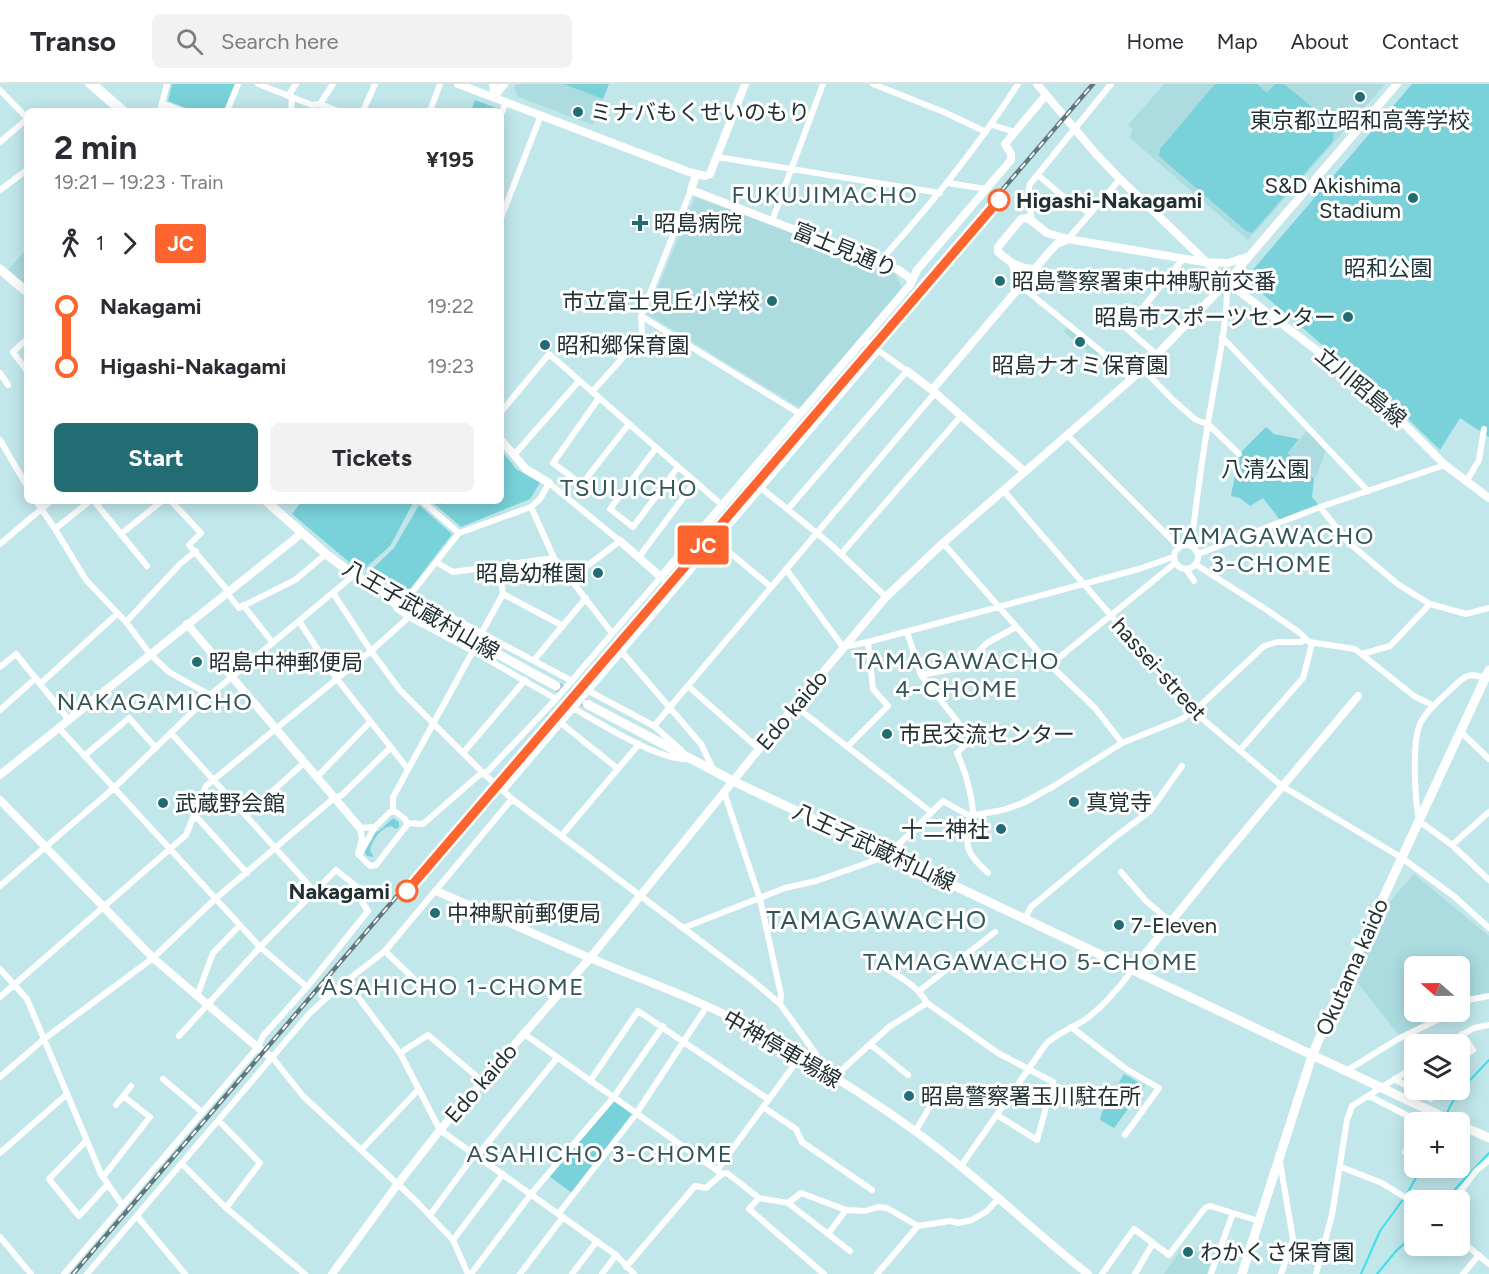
<!DOCTYPE html>
<html lang="en">
<head>
<meta charset="utf-8">
<style>
  body { margin:0; font-family:Figtree,"Noto Sans JP",sans-serif; background:#f2f2f3; color:#2b2b33; height:100vh; display:flex; flex-direction:column; font-size:22px; white-space:nowrap }
  * { box-sizing:border-box; margin:0 }
  p { font-size:20px; color:#7c7c81 }
  .icon { flex:none; width:33px; height:33px; fill:none; stroke:currentColor; stroke-width:2; stroke-linecap:round; stroke-linejoin:round }
  .map { position:relative; flex:1; overflow:hidden }
  .panel { position:absolute; left:24px; top:24px; width:480px; height:396px; display:flex; flex-direction:column; background:#fff; border-radius:9px; box-shadow:0 3px 15px #0003 }
  .panel>* { flex:none }
  .badge { padding:0 12px; border-radius:4px; font-size:21px; line-height:39px }
  .needle { width:39px; rotate:290deg }
  .controls { position:absolute; left:1404px; top:872px; display:grid; gap:12px }
  .controls a { display:grid; place-items:center; width:66px; height:66px; border-radius:9px; background:#fff; box-shadow:0 3px 15px #0003; font-size:30px }
  .map>.badge { position:absolute; translate:-50% -50%; box-shadow:0 0 0 3px #fff }
  .legs { display:flex; align-items:center; gap:9px; height:66px; padding:0 30px; font-size:20px }
  .legs p { margin-inline-start:auto }
  .summary { display:flex; align-items:center; justify-content:space-between; height:102px; padding:0 30px }
  h1 { font-size:33px; font-weight:700; line-height:45px }
  .primary-button { display:flex; gap:12px; margin-top:auto; padding:12px 30px }
  .primary-button a { flex:1; height:69px; border-radius:9px; background:#226d74; color:#fff; font-size:24px; font-weight:700; line-height:69px; text-align:center }
  .primary-button a+a { background:#f2f2f3; color:#2b2b33 }
  ul { padding:0 30px; list-style:none }
  li { display:flex; align-items:center; gap:21px; height:60px; font-size:22px }
  li i { display:grid; place-items:center; width:9px; height:100%; margin:0 8px; background:currentColor }
  li i::after { content:''; width:15px; height:15px; margin:-8px; border:4px solid; border-radius:50%; background:#fff }
  li p { margin-inline-start:auto }
  li:first-child i { background:linear-gradient(#0000 50%,currentColor 0) }
  li:last-child i { background:linear-gradient(currentColor 50%,#0000 0) }
  header { display:flex; align-items:center; gap:36px; box-sizing:border-box; height:84px; padding:0 30px; background:#fff; border-bottom:2px solid #e1e1e2 }
  header strong { font-size:28px }
  nav { display:flex; gap:33px; margin-inline-start:auto; font-size:21px }
  .search { width:420px; height:54px; background:#f2f2f3; display:flex; align-items:center; gap:15px; box-sizing:border-box; padding:0 21px; border-radius:9px; color:#7c7c81; font-size:22px }
  .map>svg:first-child { display:block }
  .built { fill:#acdce0 }
  .green { fill:#79d1d9 }
  .lines { fill:none; stroke-linecap:round; stroke-linejoin:round }
  .stream { stroke:#3cdfec; stroke-width:2 }
  .primary-tunnel { stroke:#a1c2c6; stroke-width:9; stroke-dasharray:9 4.5; stroke-linecap:butt }
  .street { stroke:#fff; stroke-width:6 }
  .secondary { stroke:#fff; stroke-width:8 }
  .primary { stroke:#fff; stroke-width:9 }
  .rail-casing { stroke:#60787b; stroke-width:4.5 }
  .rail { stroke:#fff; stroke-width:2; stroke-dasharray:7; stroke-linecap:butt }
  .line-1-casing { stroke:#fff; stroke-width:14 }
  .line-1 { stroke:#fe642e; stroke-width:9 }
  .poi-dot { fill:#226d74; stroke:#fff; stroke-width:2 }
  .stop-1-dot { fill:#fff; stroke:#fe642e; stroke-width:3 }
  .labels { text-anchor:middle; dominant-baseline:central; stroke-width:6; stroke-linejoin:round; paint-order:stroke }
  .poi-label { font-size:22px; fill:#213031; stroke:#fff; text-anchor:start }
  .stop-label { font-size:22px; font-weight:bold; fill:#213031; stroke:#fff; text-anchor:start }
  .street-label { font-size:22px; fill:#213031; stroke:#fff }
  .park-label { font-size:22px; fill:#1d3639; stroke:#fff }
  .neighbourhood-label { font-size:24px; letter-spacing:1.5px; fill:#335558; stroke:#fff }
  .quarter-label { font-size:26px; letter-spacing:1.5px; fill:#335558; stroke:#fff }
</style>
</head>
<body>
<header>
<strong>Transo</strong>
<div class="search"><svg class="icon" aria-label="search" viewBox="0 0 24 24"><circle cx="10" cy="10" r="6"/><path d="M15 15l6 6"/></svg>Search here</div>
<nav><a>Home</a><a>Map</a><a>About</a><a>Contact</a></nav>
</header>
<div class="map">
<svg width="1489" height="1190" viewBox="0 0 1489 1190">
  <rect width="100%" height="100%" fill="#c1e7eb"/>
  <path class="built" d="M516 0H563L603 15 593 41 518 13 514 4Z
    M1164 0H1385L1248 156 1130 54 1132 45 1128 41Z
    M695 113 893 186 902 204 800 324 647 230Z
    M27 164V202L8 186Z
    M1067 243 1099 269 1095 274 1064 248Z
    M1308 345 1326 365 1316 394 1289 369Z
    M1414 790 1489 852V909L1465 913 1460 917V882H1414V927H1444L1401 954 1353 893 1390 817Z
    M1185 1160 1211 1177 1207 1190H1164Z"/>
  <path class="green" d="M172 0H236L225 27H194L168 17Z
    M563 0H609L603 15Z
    M1215 0H1257L1267 9 1275 0H1284L1334 41 1333 57 1252 149 1246 147 1159 72 1160 65Z
    M1412 0H1489V353L1460 334 1440 366 1400 327 1245 195Z
    M475 16 499 25V27H471Z
    M1266 343 1274 350 1299 355 1288 369 1314 394 1312 413 1319 421 1280 436 1263 414 1250 422 1240 414 1231 412 1239 370Z
    M501 366 516 385 540 399 530 415 461 443 431 417H501Z
    M302 417H411L413 419 390 462 361 488 292 430Z
    M419 421 452 450 410 505 370 495 365 492 394 464Z
    M393 734 399 738V743L396 745 391 742C381 744 372 756 370 766L374 773 367 772 364 767 374 748 379 747Z
    M1124 990 1145 1002 1114 1044 1100 1036 1102 1028Z
    M614 1017 634 1031 572 1109 549 1092Z"/>
  <g class="lines">
    <path class="stream" d="M1446 1032C1453 1010 1474 993 1489 976
      M1445 1116 1489 1069
      M1361 1190 1380 1147 1407 1110 1422 1083
      M1377 1190 1396 1167 1414 1151"/>
    <path class="primary-tunnel" d="M556 602 587 620"/>
    <path class="street" d="M88 0 119 27
      M95 0 126 27
      M258 0 312 21 320 20 338 27
      M873 0 944 28 986 48
      M0 6 27 34
      M288 12 296 0
      M162 19 182 27
      M320 20 333 0
      M160 27 167 0
      M227 27 238 0
      M291 27 292 13
      M363 27 375 0
      M430 27 440 0
      M501 30 506 18
      M992 41 1015 48
      M0 58 27 35
      M717 73 940 109
      M1038 91 1067 116 1090 129
      M948 99 986 105
      M0 106 27 86
      M501 134 541 31
      M772 137 823 0
      M1032 137 1028 109 1030 100 1111 0
      M1068 155 1120 95
      M879 178C930 122 977 64 1018 0
      M1021 202 1102 268 1132 296
      M641 232 800 330
      M1222 253 1368 407
      M27 255 13 268 27 287
      M1157 271 1126 244 1183 175
      M1143 285 1173 316 1196 336 1208 340 1239 370
      M0 289 8 301
      M592 308 642 252 641 232 691 106
      M599 314 553 379 577 397 585 396 629 340
      M501 328 549 270 722 421
      M1067 351 1179 463
      M0 356 27 402
      M656 364 610 425 633 443 678 383
      M514 371 579 297
      M1466 398 1479 376 1484 345
      M760 403 829 459 886 513
      M1003 406 1193 627 1282 702 1402 774 1455 813 1489 844
      M36 417 55 445 86 496 126 538 150 570 169 588 210 611
      M94 417 147 482
      M171 417 201 449 189 461 228 507
      M422 417 459 449
      M531 423 554 474 612 549
      M1320 423 1349 459 1399 501 1430 520 1466 530 1489 524
      M788 425 907 287C892 276 878 267 864 256
      M55 445 90 417
      M121 450 162 417
      M716 457 771 503
      M943 459 1050 581 1095 624 1122 659
      M0 460 51 417
      M1174 473a12 12 0 1 1 24 0a12 12 0 1 1-24 0Z
      M1191 462C1197 413 1203 365 1212 316 1218 278 1228 237 1227 198
      M841 470 961 332
      M1198 470 1320 423 1445 381
      M639 473 695 398
      M436 478 453 488 554 474
      M1195 480 1267 526 1300 549 1309 558 1355 565 1414 612 1434 622
      M499 481 503 510
      M786 485 843 563 868 558 1139 485 1173 473
      M1186 485 1194 497
      M383 504 410 511 572 597
      M227 509 239 524 295 496 326 470
      M333 509 371 567 400 606 483 689 512 715 752 896 780 920 816 970 817 977 815 983
      M387 511 397 525 409 533 473 567 556 615
      M410 511 459 449 531 423 540 415 549 399 620 457 571 494
      M243 521 273 559
      M299 537 337 595 408 685
      M126 538 180 480 196 467
      M482 548 503 510 563 542
      M907 548 921 591 971 655 957 669C966 689 971 706 973 728 966 736 965 761 971 770 975 777 982 783 988 789
      M621 567 701 660 714 687
      M1362 570 1390 562 1430 520
      M534 576 586 514
      M1050 581 1175 479
      M0 583 16 570 69 636
      M921 591 963 583 987 559 1016 543
      M1485 594C1466 587 1463 594 1449 607 1439 617 1424 628 1419 643 1412 662 1415 716 1419 737L1452 761 1489 796
      M40 600 117 530
      M688 602 759 665
      M587 606 654 642 682 667
      M795 622 931 728
      M573 624C600 639 660 678 690 675
      M0 626 36 594
      M561 639 618 685
      M654 642 935 309
      M59 644 260 863 307 903
      M1461 648 1489 675
      M171 649 315 808
      M847 663 888 622 873 605 868 558
      M1240 666 1303 594 1312 560
      M463 669 525 596
      M84 672 129 634 156 664
      M317 693 370 638
      M503 707 877 268
      M724 708 760 815 781 911 780 920
      M393 727V713L473 567
      M390 728H396L406 736 407 741 376 781 370 782 358 770 362 755 360 744 375 743Z
      M194 730 247 789
      M246 731 305 678
      M407 739 423 740 478 692 488 687 556 615 661 493 674 504
      M562 751 639 660
      M1452 761 1489 728
      M361 768 375 743
      M1121 788 1146 817 1171 838
      M0 802 114 704 210 611 354 491
      M1025 834 1031 823 1115 753 1150 727 1182 682
      M683 844 785 804 816 797 876 776 893 766 943 717 970 732 1003 726 1023 719 1054 702 1122 659 1182 635 1201 621 1264 562 1277 558H1301L1305 555
      M385 867 417 898
      M881 881C898 892 917 901 927 919L998 969 1053 998 1037 1056 997 1031
      M0 885 27 915 101 1090 122 1121
      M346 897 400 969 440 1046 616 1171 634 1190
      M919 907 995 848
      M197 912 213 869 240 841
      M0 913 186 751 206 702 371 567 409 533
      M1460 922 1468 916 1489 912
      M1071 943 1126 985 1159 1004 1125 1051
      M523 949 722 1090 727 1089 759 1114 788 1119 801 1109 846 1126 865 1127 878 1123 887 1124 918 1142 950 1137 958 1139 972 1136 987 1127 998 1115
      M870 960 908 991
      M1446 960 1474 944 1489 941
      M400 969 428 951 482 997
      M1460 971 1461 974 1473 966 1462 950
      M272 973 303 1012 417 1118 453 1156 468 1190
      M1346 987 1398 955 1443 933 1452 927
      M0 993 44 955 153 874 215 815 334 714 342 711 391 663
      M833 994 889 943 927 919
      M163 995 202 1028
      M1394 995 1431 1015 1440 1005
      M590 997 638 927 768 1015
      M1369 1012 1420 1038
      M116 1021 131 1002
      M763 1023 796 1045 802 1058 872 1106
      M219 1037 260 1079 226 1124
      M915 1048 932 1019
      M86 1057 49 1095 79 1132 108 1100
      M361 1066 419 1005
      M1405 1068 1414 1050
      M0 1069 66 1011
      M477 1072 557 974
      M1280 1078 1293 1155 1281 1190
      M182 1080 226 1124 305 1190
      M961 1082 1046 960C1057 949 1073 944 1086 935 1105 921 1119 904 1133 885
      M1341 1083 1382 1099 1414 1119
      M717 1086 800 973
      M103 1093 150 1033 123 1012
      M759 1114 749 1125 824 1190
      M1454 1116 1476 1087 1489 1076
      M788 1119 850 1167
      M559 1129 636 1030 707 922
      M430 1131 475 1070
      M137 1132 185 1190
      M828 1150 846 1126
      M0 1153 31 1190
      M453 1156 503 1090
      M1460 1156 1489 1180
      M626 1183 695 1102 706 1104 722 1090
      M64 1190 258 963 263 952 307 903 368 827 360 815 356 802 336 786 260 863 179 952
      M87 1190 309 930 335 906 385 867 512 715
      M471 1190 531 1110 613 1014 663 942
      M520 1190 563 1133
      M572 1190 597 1157
      M602 1190 616 1171
      M877 1190 918 1142
      M1102 1190 1134 1145 1169 1171 1205 1124 1210 1122 1259 1137
      M1135 1190 1153 1159
      M1211 1190 1233 1129
      M1316 1190 1332 1131 1347 1036 1352 1022 1414 983
      M1463 1190 1479 1171"/>
    <path class="secondary" d="M458 0 689 88 705 92 710 90 745 0
      M493 0 494 13
      M1037 0 1096 70 1120 95 1227 198 1374 310 1445 381 1489 414
      M494 13 504 0
      M696 91 691 106 899 186 912 196
      M1012 179 1024 184 1035 185
      M1021 202 1012 179 998 168V163L1021 135 1028 134 1047 149 1068 155
      M907 287 932 306 1024 387
      M932 306 1051 166 1057 160 1068 155 1204 178 1228 179 1247 173
      M501 356 526 385 549 399
      M620 457 661 493 910 201 917 186 1011 76V70L1005 60 1046 11
      M187 540 360 744
      M0 691 302 449
      M0 716 153 874 263 968 272 973
      M436 807C488 829 538 852 590 874 647 898 706 918 760 949 829 989 899 1031 960 1082 1004 1117 1044 1156 1088 1190
      M1133 885 1220 777 1358 612
      M332 1190 397 1101 440 1046 590 874 759 665 886 513 943 459 1143 285 1227 198 1397 0"/>
    <path class="primary" d="M0 185 27 208
      M266 417 326 470 354 491 556 602
      M587 620 733 697 1454 1038
      M1460 1041 1489 1054
      M1242 1190 1312 972 1332 924 1489 586"/>
    <g class="rail-casing">
      <path id="rail" d="M73 1190 1093 0"/>
    </g>
    <use href="#rail" class="rail"/>
  </g>
  <g class="lines">
    <g class="line-1-casing">
      <path id="line-1" d="M407 807 999 116"/>
    </g>
    <use href="#line-1" class="line-1"/>
  </g>
  <g class="poi-dot">
    <circle cx="1360" cy="13" r="6"/>
    <circle cx="578" cy="28" r="6"/>
    <circle cx="1413" cy="114" r="6"/>
    <path d="M637 130h6v6h6v6h-6v6h-6v-6h-6v-6h6z"/>
    <circle cx="1000" cy="197" r="6"/>
    <circle cx="772" cy="217" r="6"/>
    <circle cx="1348" cy="233" r="6"/>
    <circle cx="1080" cy="258" r="6"/>
    <circle cx="545" cy="261" r="6"/>
    <circle cx="598" cy="489" r="6"/>
    <circle cx="197" cy="578" r="6"/>
    <circle cx="887" cy="650" r="6"/>
    <circle cx="1074" cy="718" r="6"/>
    <circle cx="163" cy="719" r="6"/>
    <circle cx="1001" cy="745" r="6"/>
    <circle cx="435" cy="829" r="6"/>
    <circle cx="1119" cy="841" r="6"/>
    <circle cx="909" cy="1012" r="6"/>
    <circle cx="1188" cy="1168" r="6"/>
  </g>
  <g class="stop-1-dot">
    <circle cx="999" cy="116" r="10"/>
    <circle cx="407" cy="807" r="10"/>
  </g>
  <g class="labels">
    <g class="poi-label">
      <text x="590" y="28">ミナバもくせいのもり</text>
      <text x="1360" y="36" text-anchor="middle">東京都立昭和高等学校</text>
      <text x="1401" y="101" text-anchor="end">S&amp;D Akishima<tspan x="1401" dy="25">Stadium</tspan></text>
      <text x="654" y="139">昭島病院</text>
      <text x="1012" y="197">昭島警察署東中神駅前交番</text>
      <text x="760" y="217" text-anchor="end">市立富士見丘小学校</text>
      <text x="1336" y="233" text-anchor="end">昭島市スポーツセンター</text>
      <text x="557" y="261">昭和郷保育園</text>
      <text x="1080" y="281" text-anchor="middle">昭島ナオミ保育園</text>
      <text x="586" y="489" text-anchor="end">昭島幼稚園</text>
      <text x="209" y="578">昭島中神郵便局</text>
      <text x="899" y="650">市民交流センター</text>
      <text x="1086" y="718">真覚寺</text>
      <text x="175" y="719">武蔵野会館</text>
      <text x="989" y="745" text-anchor="end">十二神社</text>
      <text x="447" y="829">中神駅前郵便局</text>
      <text x="1131" y="841">7-Eleven</text>
      <text x="921" y="1012">昭島警察署玉川駐在所</text>
      <text x="1200" y="1168">わかくさ保育園</text>
    </g>
    <g class="stop-label">
      <text x="1016" y="116">Higashi-Nakagami</text>
      <text x="390" y="807" text-anchor="end">Nakagami</text>
    </g>
    <g class="street-label">
      <text transform="translate(845 166) rotate(22)">富士見通り</text>
      <text transform="translate(1361 303) rotate(40)">立川昭島線</text>
      <text transform="translate(421 526) rotate(30)">八王子武蔵村山線</text>
      <text transform="translate(1159 585) rotate(48)">hassei-street</text>
      <text transform="translate(792 626) rotate(-50)">Edo kaido</text>
      <text transform="translate(874 763) rotate(25)">八王子武蔵村山線</text>
      <text transform="translate(1352 883) rotate(-66)">Okutama kaido</text>
      <text transform="translate(782 965) rotate(30)">中神停車場線</text>
      <text transform="translate(481 999) rotate(-49)">Edo kaido</text>
    </g>
    <g class="park-label">
      <text x="1388" y="184">昭和公園</text>
      <text x="1265" y="385">八清公園</text>
    </g>
    <g class="neighbourhood-label">
      <text x="825" y="110">FUKUJIMACHO</text>
      <text x="629" y="403">TSUIJICHO</text>
      <text x="1272" y="451">TAMAGAWACHO<tspan x="1272" dy="28">3-CHOME</tspan></text>
      <text x="957" y="576">TAMAGAWACHO<tspan x="957" dy="28">4-CHOME</tspan></text>
      <text x="155" y="617">NAKAGAMICHO</text>
      <text x="1031" y="877">TAMAGAWACHO 5-CHOME</text>
      <text x="453" y="902">ASAHICHO 1-CHOME</text>
      <text x="600" y="1069">ASAHICHO 3-CHOME</text>
    </g>
    <g class="quarter-label">
      <text x="877" y="836">TAMAGAWACHO</text>
    </g>
  </g>
</svg>
<div class="controls">
<a><svg class="needle" viewBox="-14 -14 28 28"><path d="M0-13l5 13h-10z" fill="#e53935"/><path d="M0 13l5-13h-10z" fill="#7c7c81"/></svg></a>
<a><svg class="icon" aria-label="layers" viewBox="0 0 24 24"><path d="M12 4l9 5-9 5-9-5zM3 14l9 5 9-5"/></svg></a>
<a>+</a>
<a>−</a>
</div>
<b class="badge" style="left:703px;top:461px;background:#fe642e;color:#fff">JC</b>
<section class="panel">
<div class="summary"><div><h1>2 min</h1><p>19:21 – 19:23 · Train</p></div><b>¥195</b></div>
<div class="legs"><svg class="icon" aria-label="walk" viewBox="0 0 24 24"><circle cx="13" cy="4" r="2"/><path d="M13 8l-2 6 4 7M11 14l-3 7M7 12l3-4h3l4 4"/></svg>1<svg class="icon" aria-label="forward" viewBox="0 0 24 24"><path d="M9 5l7 7-7 7"/></svg><b class="badge" style="background:#fe642e;color:#fff">JC</b></div>
<ul>
<li><i style="color:#fe642e"></i><b>Nakagami</b><p>19:22</p></li>
<li><i style="color:#fe642e"></i><b>Higashi-Nakagami</b><p>19:23</p></li>
</ul>
<div class="primary-button"><a>Start</a><a>Tickets</a></div>
</section>
</div>
</body>
</html>
